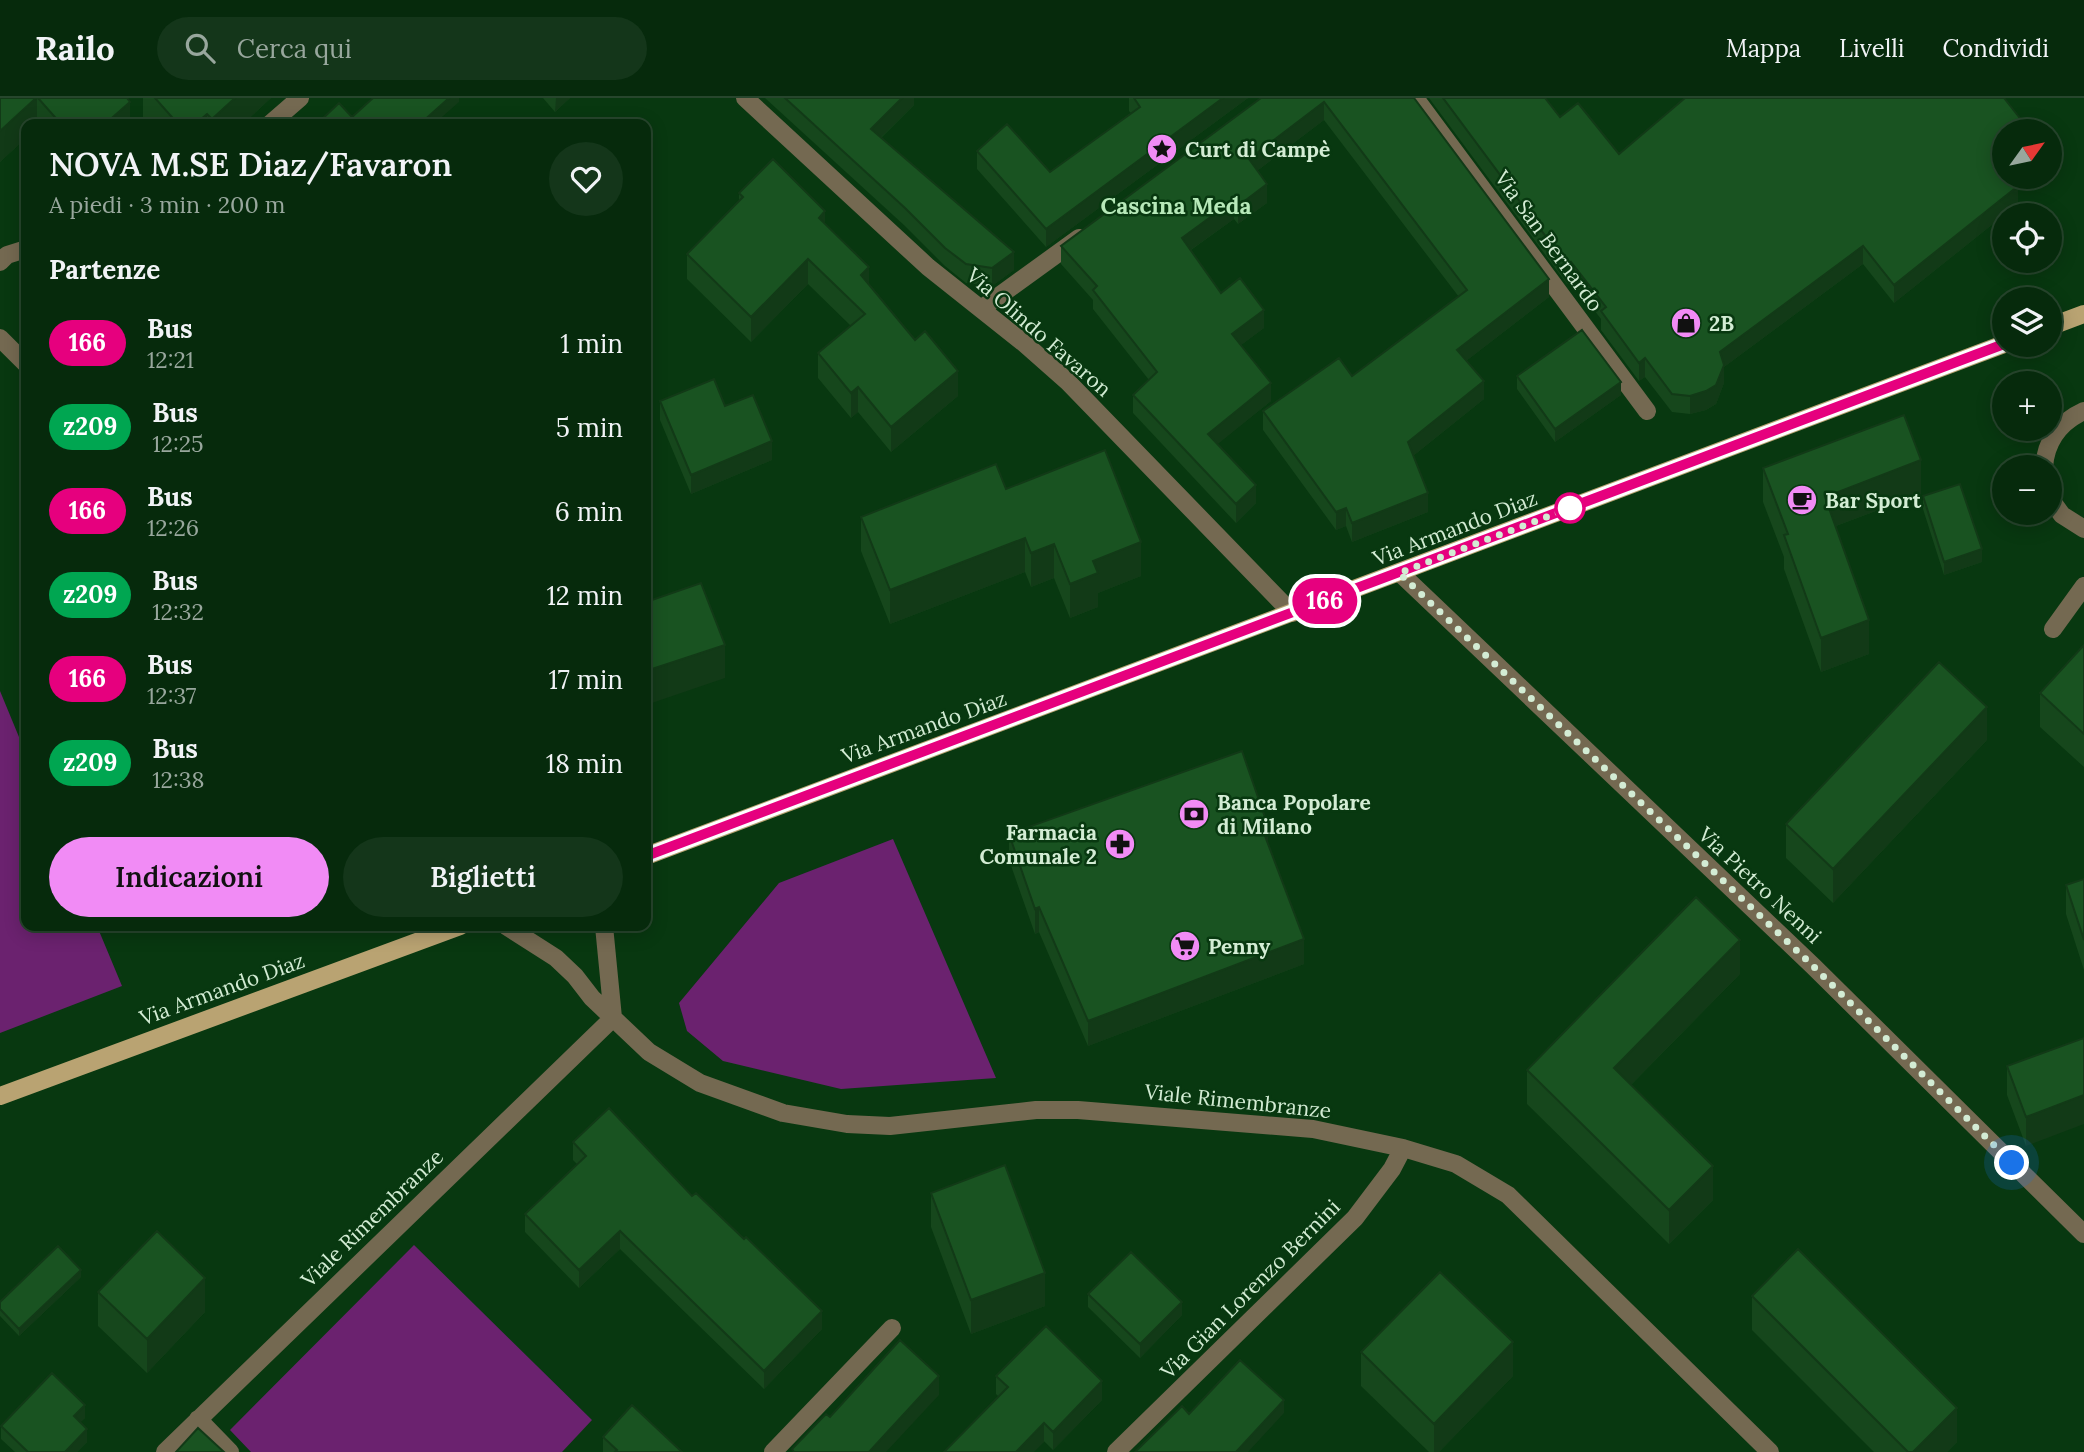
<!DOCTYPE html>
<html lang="it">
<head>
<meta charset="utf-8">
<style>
  body { margin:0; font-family:Lora,serif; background:#14361a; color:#f1f3f6; height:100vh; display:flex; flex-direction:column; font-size:26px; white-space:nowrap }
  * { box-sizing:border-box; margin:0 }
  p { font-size:23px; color:#98a79d }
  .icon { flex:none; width:38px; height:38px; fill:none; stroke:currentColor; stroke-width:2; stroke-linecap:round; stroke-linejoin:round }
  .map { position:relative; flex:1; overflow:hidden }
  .side { position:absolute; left:21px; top:21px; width:630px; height:812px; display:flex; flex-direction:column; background:#062a0c; border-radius:14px; box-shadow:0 4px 18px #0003,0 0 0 2px #27462d }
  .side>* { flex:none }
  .badge { padding:0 14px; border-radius:23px; font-size:24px; line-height:46px }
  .needle { width:46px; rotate:57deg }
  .fabs { position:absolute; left:1992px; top:21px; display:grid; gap:14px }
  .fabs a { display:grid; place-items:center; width:70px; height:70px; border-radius:50%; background:#062a0c; box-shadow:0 4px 18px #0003,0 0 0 2px #27462d; font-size:35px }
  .you { position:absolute; width:35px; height:35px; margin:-18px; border:5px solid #fff; border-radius:50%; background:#1a73e8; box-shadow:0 0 0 10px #1a73e833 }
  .map>.badge { position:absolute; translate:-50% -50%; box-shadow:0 0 0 4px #fff }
  h2 { padding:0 28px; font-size:26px; line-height:63px }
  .round { display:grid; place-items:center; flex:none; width:74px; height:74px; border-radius:37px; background:#14361a }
  .overview { display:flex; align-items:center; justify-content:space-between; height:119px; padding:0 28px }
  h1 { font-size:33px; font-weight:600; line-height:52px }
  .primary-button { display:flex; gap:14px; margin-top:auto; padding:14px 28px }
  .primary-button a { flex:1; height:80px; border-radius:42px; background:#f18bf5; color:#111; font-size:28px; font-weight:600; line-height:80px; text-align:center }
  .primary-button a+a { background:#14361a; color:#f1f3f6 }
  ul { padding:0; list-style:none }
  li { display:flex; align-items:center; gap:21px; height:84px; padding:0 28px }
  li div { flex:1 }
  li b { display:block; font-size:26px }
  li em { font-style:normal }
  li .badge { min-width:77px; font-weight:700; text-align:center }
  header { display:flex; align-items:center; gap:42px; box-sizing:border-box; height:98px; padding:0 35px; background:#062a0c; border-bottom:2px solid #27462d }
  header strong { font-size:33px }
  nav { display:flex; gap:38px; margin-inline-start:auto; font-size:24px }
  .search { width:490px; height:63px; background:#14361a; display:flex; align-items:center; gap:18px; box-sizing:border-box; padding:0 24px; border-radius:38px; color:#98a79d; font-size:26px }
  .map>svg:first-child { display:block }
  .green { fill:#6b226f }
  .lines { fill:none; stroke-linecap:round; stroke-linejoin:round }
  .minor { stroke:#746951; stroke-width:18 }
  .major { stroke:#b9a372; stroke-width:18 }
  .wall { fill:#16471c }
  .shaded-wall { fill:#123a17 }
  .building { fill:#195321; stroke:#123a17; stroke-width:2 }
  .line-casing { stroke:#fff; stroke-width:16 }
  .line { stroke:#e6007e; stroke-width:10 }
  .walk { stroke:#d3ecd4; stroke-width:7; stroke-dasharray:0 12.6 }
  .stop-dot { fill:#fff; stroke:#e6007e; stroke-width:3.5 }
  .labels { text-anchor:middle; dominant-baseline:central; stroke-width:5; stroke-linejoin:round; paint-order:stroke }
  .poi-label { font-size:21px; font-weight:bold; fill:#d3ecd4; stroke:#083810; text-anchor:start }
  .street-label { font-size:21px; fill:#d3ecd4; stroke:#083810 }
  .neighbourhood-label { font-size:23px; font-weight:bold; fill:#b7e9b9; stroke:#083810 }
</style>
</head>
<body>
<header>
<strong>Railo</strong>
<div class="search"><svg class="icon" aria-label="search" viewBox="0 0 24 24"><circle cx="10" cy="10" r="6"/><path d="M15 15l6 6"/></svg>Cerca qui</div>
<nav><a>Mappa</a><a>Livelli</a><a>Condividi</a></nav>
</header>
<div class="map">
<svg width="2084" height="1354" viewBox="0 0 2084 1354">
  <rect width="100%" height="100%" fill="#083810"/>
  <path class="green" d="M0 593 26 656V828H97L122 888 0 935Z
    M893 741 996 980 841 991 723 963 687 933 679 905 779 785Z
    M414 1147 592 1322 562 1354H251L230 1332Z"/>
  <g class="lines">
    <path class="minor" d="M745 0 928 169 1025 246 1068 284 1292 515
      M1415 0 1647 313
      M270 26 300 0
      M0 164 7 157 26 151
      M981 211 1079 140
      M0 240 26 266
      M2044 369C2046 342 2060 324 2084 313
      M2049 399 2062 417 2084 431
      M1400 475 1813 868 2084 1136
      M2053 531 2084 488
      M506 828 556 860 575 878 592 900 649 954 700 985 783 1015 847 1026 890 1028 1036 1012H1078L1313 1031 1403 1050 1456 1066 1508 1097 1770 1354
      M604 828 613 920
      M198 1321 230 1354
      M165 1354 613 920
      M773 1354 892 1230
      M1116 1354 1355 1120 1392 1071 1403 1050"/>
    <path class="major" d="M2049 229 2084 216
      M646 758 2004 246
      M0 998 460 828"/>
  </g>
  <path class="wall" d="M0 0H127L130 26H26V40L0 64Z
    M143 0H271L243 26H148L143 20Z
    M543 0H570L555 14Z
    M765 0H914V7L881 40 1014 172 992 188 966 185 945 168 905 128Z
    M1129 0H1248L1046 149 977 71V53L1050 74 1131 15 1129 13Z
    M1261 0H1414L1549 199 1466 263 1484 301 1413 358 1428 414 1352 444 1346 428 1336 432 1263 332V313L1352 278 1459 199 1324 22 1257 73 1267 105 1238 126 1234 121 1191 152 1221 195 1264 230 1241 247 1271 303 1217 346 1256 405 1236 425 1133 315V297L1149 282 1093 211V202L1061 166V148Z
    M1429 0H1545L1560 19 1619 56 2004 33V79L2018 106 1894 205 1863 166 1724 269V285L1716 306 1706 312 1690 316 1672 314 1645 279 1639 283 1601 232V221L1571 182 1567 186Z
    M739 95 825 126 869 186 958 298 891 354 858 314 851 320 818 280V255L851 228 808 186 751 244 687 181V156L739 103Z
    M1517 278 1621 297 1555 344 1517 291Z
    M660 303 725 308 772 362 691 396 660 322Z
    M1763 370 1921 396 1836 428 1869 556 1821 574 1784 471V459L1763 404Z
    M1006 391 1141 478 1098 495V509L1070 520 1054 480 1031 489 1025 474 890 526 861 453V419Z
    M1923 398 1982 464 1944 477 1923 411Z
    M2084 547V669L2040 629V595Z
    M1987 642 1833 805 1786 760V726Z
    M1009 736 1268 748 1304 866 1088 948 1039 834 1035 836 1009 762Z
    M2084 781V872L2066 816V787Z
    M1740 876 1631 987 1713 1102 1669 1146 1527 1006V972Z
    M2084 940 2026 1048 2007 997V968Z
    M573 1044 692 1098 822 1231 764 1291 620 1151 579 1190 525 1134V1116L577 1066 573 1062Z
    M931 1095 1045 1208 971 1236 931 1129Z
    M81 1179 19 1238 0 1218V1204Z
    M98 1194 205 1214 147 1275 98 1228Z
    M1088 1196 1182 1217 1140 1260 1088 1209Z
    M1752 1198 1957 1344 1947 1354H1874L1752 1232Z
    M1361 1254 1513 1278 1439 1354H1429L1361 1288Z
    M996 1278 1102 1302 1053 1352 996 1296Z
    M85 1320 80 1324 87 1344 77 1354H15L1 1341V1328Z
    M603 1339 682 1354H603Z"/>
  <path class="shaded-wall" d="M36 0H37V26H26V40L0 64V33Z
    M235 0H271L243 26H212V21Z
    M449 0H459V4L434 26H420Z
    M556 0H570L555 14Z
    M902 0H914V7L871 49V31Z
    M1223 0H1248L1046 149V131Z
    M130 4V26H105Z
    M1324 4V22L1249 79V61Z
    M207 16V26H195Z
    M2004 55V73L1997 61Z
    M1267 86V105L1238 126V108Z
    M2018 88V106L1894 205V187Z
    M1234 102V121L1182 158V140Z
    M825 113V138L819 120Z
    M1863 148V166L1724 269V285L1716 306 1706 312 1690 316V298L1720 254Z
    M1014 154V172L992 188V170Z
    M808 161V186L751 244V219Z
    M1571 164V182L1567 186V167Z
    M869 169V194L861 177Z
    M1549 181V199L1457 270V252Z
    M1264 212V230L1232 254V236Z
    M1645 260V279L1639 283V265Z
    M958 273V298L891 354V329Z
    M1484 283V301L1408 362V344Z
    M1621 284V297L1555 344V331Z
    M1271 285V303L1208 354V336Z
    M858 289V314L851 320V295Z
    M772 343V362L691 396V377Z
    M1921 362V396L1825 432V399Z
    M1256 387V405L1236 425V406Z
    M1428 395V414L1352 444V425Z
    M1346 410V428L1336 432V414Z
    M1025 440V474L890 526V492Z
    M1141 444V478L1098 495V509L1070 520V486L1093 463Z
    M1054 446V480L1031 489V455Z
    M1982 451V464L1944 477V464Z
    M1869 522V556L1821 574V540Z
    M725 547V580L646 607V573Z
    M1987 609V642L1833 805V771Z
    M1268 728V753L1262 730Z
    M1039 809V834L1035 836V811Z
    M1304 841V866L1088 948V923Z
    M1740 842V876L1614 1004V970Z
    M2084 997V1026L2026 1048V1019Z
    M1713 1068V1102L1669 1146V1112Z
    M620 1133V1151L579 1190V1172Z
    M81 1172V1179L19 1238V1231Z
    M1045 1175V1208L971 1236V1202Z
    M205 1180V1214L147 1275V1241Z
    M1182 1204V1217L1140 1260V1246Z
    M822 1213V1231L764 1291V1273Z
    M1513 1244V1278L1439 1354H1434V1326Z
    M939 1278V1297L886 1354H869Z
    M1102 1283V1302L1053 1352V1334Z
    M1284 1302V1315L1248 1354H1236Z
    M85 1307V1320L74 1331V1318Z
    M1957 1310V1344L1947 1354H1913Z
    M1044 1325V1344L1034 1354H1016Z
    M87 1331V1344L77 1354H65Z"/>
  <path class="building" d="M0 0H36L0 33Z
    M38 0H127L130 4 105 26H61Z
    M155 0H235L212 21 207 16 195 26H178Z
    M373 0H449L420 26H410L408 24 405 26H317L339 5 352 19Z
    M785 0H902L871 31 1014 154 992 170 966 166 945 150 905 110Z
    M1134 0H1223L1046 131 977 53 1007 26 1050 74 1140 9Z
    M1261 0H1414L1549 181 1457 252 1484 283 1408 344 1428 395 1352 425 1346 410 1336 414 1263 313 1339 260 1352 278 1467 192 1324 4 1249 61 1267 86 1238 108 1234 102 1182 140 1221 195 1240 180 1264 212 1232 236 1271 285 1208 336 1256 387 1236 406 1133 297 1157 274 1093 192 1097 188 1061 148Z
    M1443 0H1545L1560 19 1578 5 1619 56 1685 0H2004L2030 33H2004V55L1997 61 2004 70V79H2011L2018 88 1894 187 1863 148 1720 254 1724 267 1716 287 1706 293 1690 298 1672 296 1645 260 1639 265 1601 213 1606 209 1571 164 1567 167Z
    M773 61 825 113 819 120 869 169 861 177 915 242 925 233 958 273 891 329 858 289 851 295 818 255 865 216 808 161 751 219 687 156 743 99 739 95Z
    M1582 232 1621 284 1555 331 1517 278Z
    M714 281 725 308 753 297 772 343 691 377 660 303Z
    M1904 317 1921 362 1825 399 1869 522 1821 540 1784 437 1788 436 1763 370Z
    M1105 352 1141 444 1093 463 1098 475 1070 486 1054 446 1031 455 1025 440 890 492 861 419 996 366 1006 391Z
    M1960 386 1982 451 1944 464 1923 398Z
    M701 485 725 547 646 573V504Z
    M2084 547V636L2040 595Z
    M1939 564 1987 609 1833 771 1786 726Z
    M1242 653 1268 728 1262 730 1304 841 1088 923 1039 809 1035 811 1009 736Z
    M2084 781V842L2066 787Z
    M1696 799 1740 842 1614 970 1713 1068 1669 1112 1527 972Z
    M2084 940V997L2026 1019 2007 968Z
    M609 1010 692 1098 696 1095 744 1141 746 1139 822 1213 764 1273 620 1133 579 1172 525 1116 586 1058 573 1044Z
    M1005 1067 1045 1175 971 1202 931 1095Z
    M157 1133 205 1180 147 1241 98 1194Z
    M58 1148 81 1172 19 1231 0 1211V1204Z
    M1798 1151 1957 1310 1913 1354H1908L1752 1198Z
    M1131 1154 1182 1204 1140 1246 1088 1196Z
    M1440 1174 1513 1244 1434 1326 1361 1254Z
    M1046 1228 1102 1283 1053 1334 1044 1325 1016 1354H944L1008 1289 996 1278Z
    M900 1242 939 1278 869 1354H794L792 1351 826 1316 830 1319Z
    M1240 1262 1284 1302 1236 1354H1135L1182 1308 1189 1316Z
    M52 1275 85 1307 74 1318 87 1331 65 1354H28L1 1328Z
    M632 1307 682 1354H615L617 1352 603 1339Z
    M198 1330 224 1354H176Z"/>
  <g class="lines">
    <g class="line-casing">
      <path id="line" d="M646 758 2004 246"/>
    </g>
    <use href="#line" class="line"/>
    <path class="walk" d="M1570 410 1399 475 1813 868 2012 1065"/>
  </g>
  <defs>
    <g id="sight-disc" transform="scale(1.575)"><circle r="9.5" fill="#f18bf5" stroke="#083810"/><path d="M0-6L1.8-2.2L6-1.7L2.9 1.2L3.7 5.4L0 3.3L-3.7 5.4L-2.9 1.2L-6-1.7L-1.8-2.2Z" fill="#111"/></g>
    <g id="shop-disc" transform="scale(1.575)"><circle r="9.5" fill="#f18bf5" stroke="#083810"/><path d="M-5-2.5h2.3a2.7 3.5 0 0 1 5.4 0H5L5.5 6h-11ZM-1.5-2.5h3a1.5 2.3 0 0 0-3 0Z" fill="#111"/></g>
    <g id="cafe-disc" transform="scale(1.575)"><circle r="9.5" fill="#f18bf5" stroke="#083810"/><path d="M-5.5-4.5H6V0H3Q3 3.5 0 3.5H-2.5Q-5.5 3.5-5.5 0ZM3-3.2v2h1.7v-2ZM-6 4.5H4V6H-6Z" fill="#111"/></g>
    <g id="bank-disc" transform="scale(1.575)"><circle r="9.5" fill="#f18bf5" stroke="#083810"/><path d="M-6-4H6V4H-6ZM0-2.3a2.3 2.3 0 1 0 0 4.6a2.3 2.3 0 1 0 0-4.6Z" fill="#111"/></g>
    <g id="pharmacy-disc" transform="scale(1.575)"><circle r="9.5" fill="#f18bf5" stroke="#083810"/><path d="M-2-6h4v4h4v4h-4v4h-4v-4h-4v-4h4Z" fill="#111"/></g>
    <g id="supermarket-disc" transform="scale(1.575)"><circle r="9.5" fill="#f18bf5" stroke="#083810"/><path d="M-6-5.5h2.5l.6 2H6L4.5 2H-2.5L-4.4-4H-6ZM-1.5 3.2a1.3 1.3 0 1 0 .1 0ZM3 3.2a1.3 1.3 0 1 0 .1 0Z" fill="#111"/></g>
  </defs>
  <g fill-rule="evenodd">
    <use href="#sight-disc" x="1162" y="51"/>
    <use href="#shop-disc" x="1686" y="225"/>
    <use href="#cafe-disc" x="1802" y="402"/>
    <use href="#bank-disc" x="1194" y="716"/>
    <use href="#pharmacy-disc" x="1120" y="746"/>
    <use href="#supermarket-disc" x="1185" y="848"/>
  </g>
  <circle class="stop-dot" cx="1570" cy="410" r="14"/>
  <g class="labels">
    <g class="poi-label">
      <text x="1185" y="51">Curt di Campè</text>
      <text x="1709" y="225">2B</text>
      <text x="1825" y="402">Bar Sport</text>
      <text x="1217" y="704">Banca Popolare<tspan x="1217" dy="24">di Milano</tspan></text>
      <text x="1097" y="734" text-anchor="end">Farmacia<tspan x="1097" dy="24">Comunale 2</tspan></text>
      <text x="1208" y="848">Penny</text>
    </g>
    <g class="street-label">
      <text transform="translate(1549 143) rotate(54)">Via San Bernardo</text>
      <text transform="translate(1039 234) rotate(41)">Via Olindo Favaron</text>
      <text transform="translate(1455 430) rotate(-21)">Via Armando Diaz</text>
      <text transform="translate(924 629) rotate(-20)">Via Armando Diaz</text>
      <text transform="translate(1760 787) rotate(43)">Via Pietro Nenni</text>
      <text transform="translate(222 891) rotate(-20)">Via Armando Diaz</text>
      <text transform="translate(1238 1003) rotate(6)">Viale Rimembranze</text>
      <text transform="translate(372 1120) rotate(-44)">Viale Rimembranze</text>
      <text transform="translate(1250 1191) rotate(-45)">Via Gian Lorenzo Bernini</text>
    </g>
    <g class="neighbourhood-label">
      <text x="1176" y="107">Cascina Meda</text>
    </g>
  </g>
</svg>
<div class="fabs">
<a><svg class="needle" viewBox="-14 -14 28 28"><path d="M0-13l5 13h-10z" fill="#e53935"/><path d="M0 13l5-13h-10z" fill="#98a79d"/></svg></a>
<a><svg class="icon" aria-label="locate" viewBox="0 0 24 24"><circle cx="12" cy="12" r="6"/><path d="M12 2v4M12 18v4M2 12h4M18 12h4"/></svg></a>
<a><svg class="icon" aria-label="layers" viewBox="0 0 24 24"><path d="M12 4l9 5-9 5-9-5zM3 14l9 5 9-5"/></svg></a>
<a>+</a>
<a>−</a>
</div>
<div class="you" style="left:2012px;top:1065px"></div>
<b class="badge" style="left:1325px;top:503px;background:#e6007e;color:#fff">166</b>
<section class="side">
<div class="overview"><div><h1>NOVA M.SE Diaz/Favaron</h1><p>A piedi · 3 min · 200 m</p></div><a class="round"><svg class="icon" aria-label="heart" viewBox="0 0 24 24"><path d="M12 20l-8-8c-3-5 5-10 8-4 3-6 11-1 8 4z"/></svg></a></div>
<h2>Partenze</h2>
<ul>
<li><span class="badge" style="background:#e6007e;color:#fff">166</span><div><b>Bus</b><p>12:21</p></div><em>1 min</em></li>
<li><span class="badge" style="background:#00a651;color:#fff">z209</span><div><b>Bus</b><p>12:25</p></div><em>5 min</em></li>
<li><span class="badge" style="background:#e6007e;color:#fff">166</span><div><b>Bus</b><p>12:26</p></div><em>6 min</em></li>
<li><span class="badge" style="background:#00a651;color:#fff">z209</span><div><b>Bus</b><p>12:32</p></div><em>12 min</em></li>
<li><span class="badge" style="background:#e6007e;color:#fff">166</span><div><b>Bus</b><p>12:37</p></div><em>17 min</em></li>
<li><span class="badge" style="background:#00a651;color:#fff">z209</span><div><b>Bus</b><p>12:38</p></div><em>18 min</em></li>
</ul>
<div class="primary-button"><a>Indicazioni</a><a>Biglietti</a></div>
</section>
</div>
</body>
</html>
